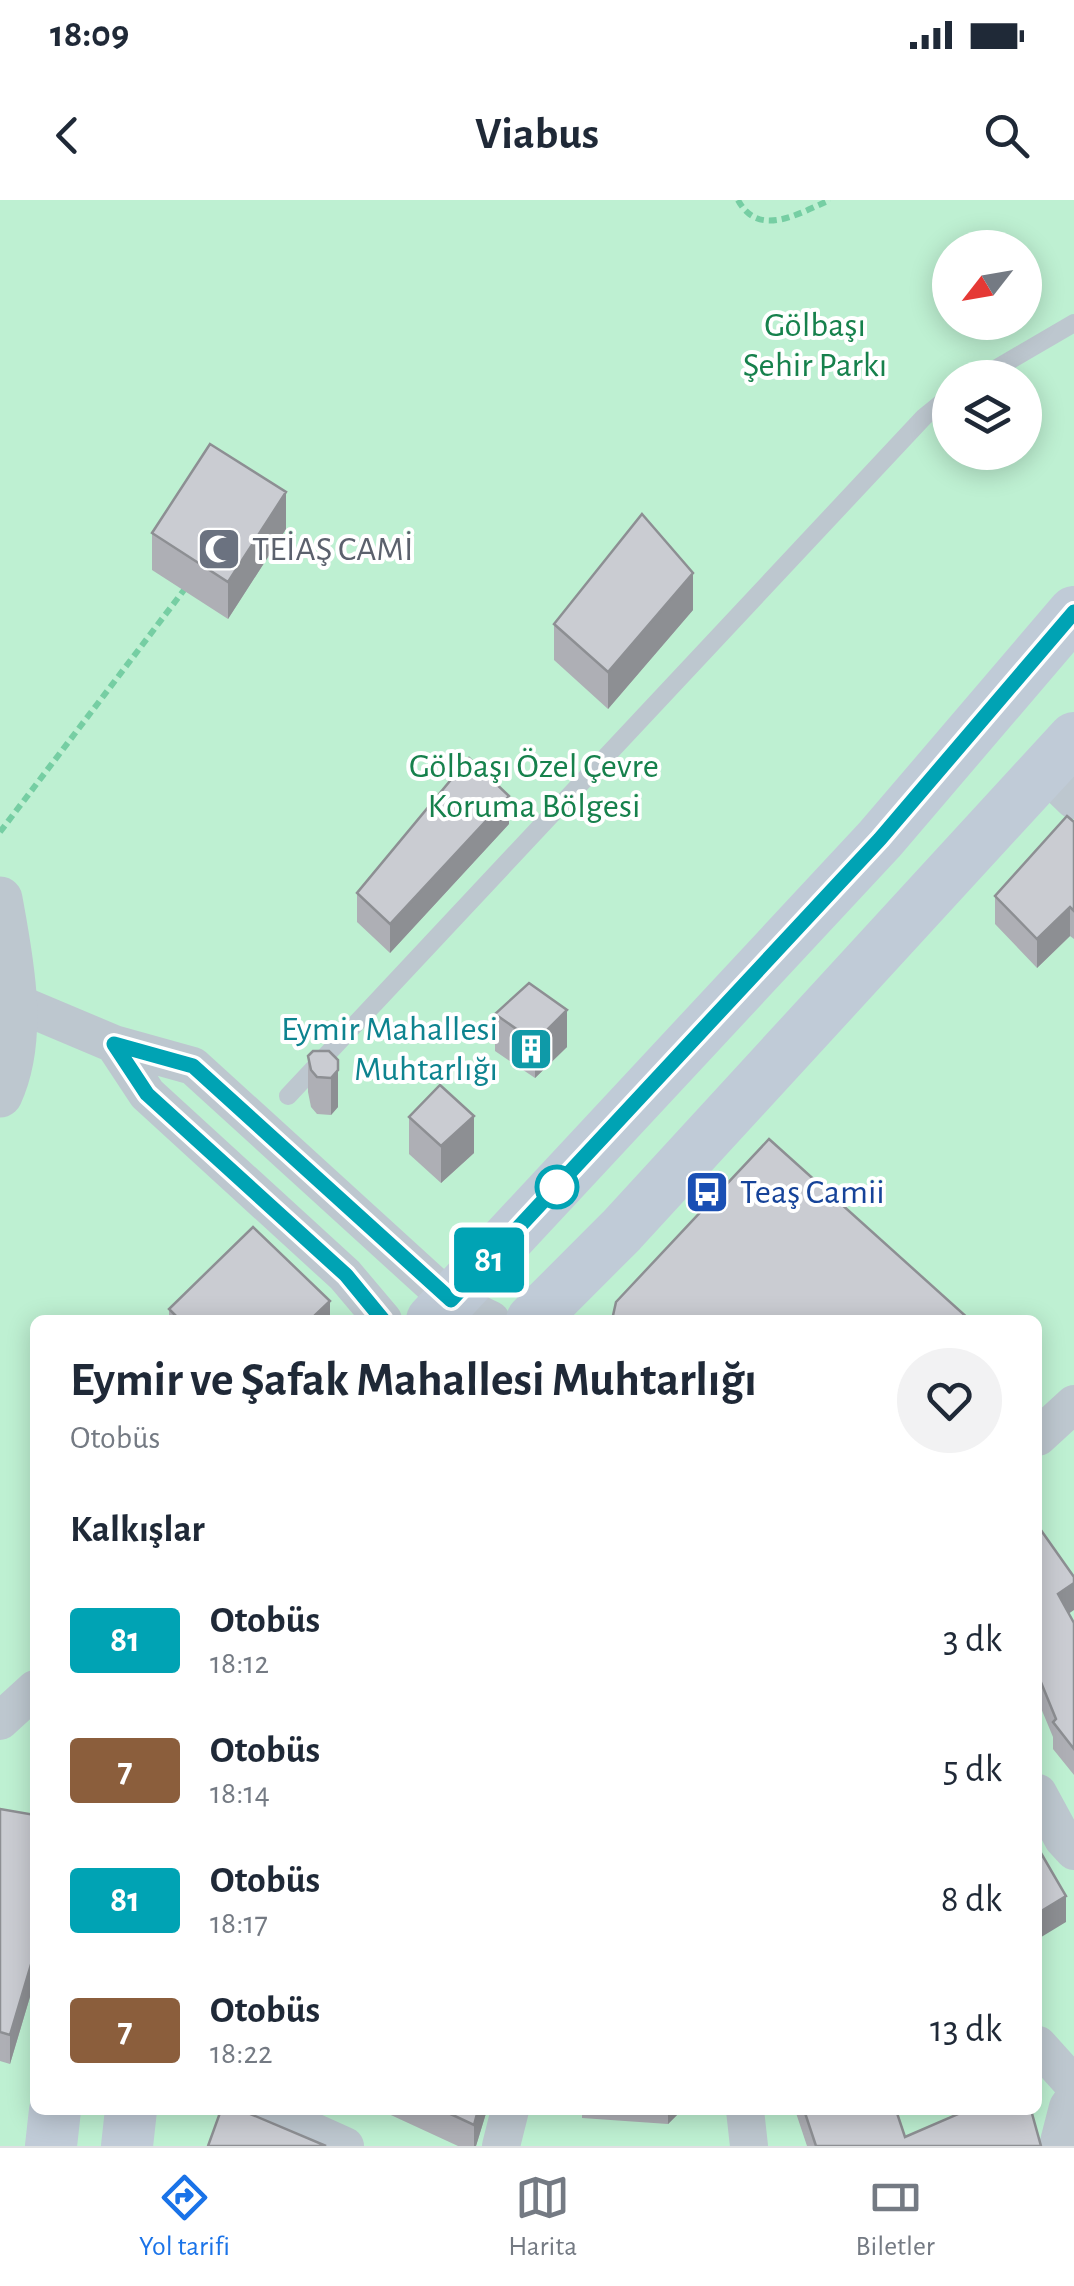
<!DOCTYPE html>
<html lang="tr">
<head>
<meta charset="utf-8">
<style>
  body { margin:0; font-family:"Alegreya Sans",sans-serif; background:#f2f2f3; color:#1f2937; height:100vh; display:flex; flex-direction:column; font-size:38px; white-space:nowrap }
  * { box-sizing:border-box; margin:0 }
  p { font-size:32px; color:#747a83 }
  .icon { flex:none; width:55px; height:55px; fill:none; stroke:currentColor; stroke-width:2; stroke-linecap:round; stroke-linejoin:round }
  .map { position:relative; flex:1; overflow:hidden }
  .side { position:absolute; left:30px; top:1115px; width:1012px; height:800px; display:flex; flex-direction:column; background:#fff; border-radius:15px; box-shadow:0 5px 25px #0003 }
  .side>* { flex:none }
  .badge { padding:0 20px; border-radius:8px; font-size:35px; line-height:65px }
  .needle { width:65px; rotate:239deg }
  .tools { position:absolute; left:932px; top:30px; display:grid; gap:20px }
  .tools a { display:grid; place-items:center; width:110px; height:110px; border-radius:50%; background:#fff; box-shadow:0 5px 25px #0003; font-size:50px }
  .map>.badge { position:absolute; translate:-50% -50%; box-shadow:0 0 0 5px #fff }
  h2 { padding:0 40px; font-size:38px; line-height:90px }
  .round { display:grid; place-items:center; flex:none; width:105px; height:105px; border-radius:52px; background:#f2f2f3 }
  .overview { display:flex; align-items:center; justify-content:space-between; height:170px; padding:0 40px }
  h1 { font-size:48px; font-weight:600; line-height:75px }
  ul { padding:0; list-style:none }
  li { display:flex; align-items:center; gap:30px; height:130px; padding:0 40px }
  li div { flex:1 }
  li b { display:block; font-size:38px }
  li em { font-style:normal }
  li .badge { min-width:110px; font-weight:700; text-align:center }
  .status { display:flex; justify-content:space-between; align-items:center; height:70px; padding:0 50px; background:#fff; direction:ltr }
  .status svg { height:28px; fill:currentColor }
  header { display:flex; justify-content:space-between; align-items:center; height:130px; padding:0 40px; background:#fff; font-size:45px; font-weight:600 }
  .tabs { display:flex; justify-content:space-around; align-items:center; height:140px; border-top:2px solid #e0e1e3; background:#fff; font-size:28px; color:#747a83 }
  .tabs a { display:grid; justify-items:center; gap:5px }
  .tabs .selected { color:#1a73e8 }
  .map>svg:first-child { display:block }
  .green { fill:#bef0d2; fill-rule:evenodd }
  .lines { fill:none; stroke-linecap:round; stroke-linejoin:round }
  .path { stroke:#76cea3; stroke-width:6; stroke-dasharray:8 5; stroke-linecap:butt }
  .service { stroke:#bdc7cf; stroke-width:18 }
  .minor { stroke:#bdc7cf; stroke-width:38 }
  .tertiary { stroke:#bdc7cf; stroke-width:45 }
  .secondary { stroke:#c0cbd7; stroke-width:52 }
  .wall { fill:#aeafb5 }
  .shaded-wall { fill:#8d8f93 }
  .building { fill:#caccd2; stroke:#8d8f93; stroke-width:2.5 }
  .line-casing { stroke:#fff; stroke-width:22 }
  .line { stroke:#00a3b4; stroke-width:15 }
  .stop-dot { fill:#fff; stroke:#00a3b4; stroke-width:5 }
  .labels { text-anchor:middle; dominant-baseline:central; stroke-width:8; stroke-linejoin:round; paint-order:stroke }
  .park-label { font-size:35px; fill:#16814c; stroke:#fff }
  .worship-label { font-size:35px; fill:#5b616d; stroke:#fff; text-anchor:start }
  .culture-label { font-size:35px; fill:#0d838f; stroke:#fff; text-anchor:end }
  .transit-label { font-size:35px; fill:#164399; stroke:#fff; text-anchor:start }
</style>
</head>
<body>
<div class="status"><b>18:09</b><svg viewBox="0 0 49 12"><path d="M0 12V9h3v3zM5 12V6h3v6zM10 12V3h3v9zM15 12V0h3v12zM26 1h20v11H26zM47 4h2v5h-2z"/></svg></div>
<header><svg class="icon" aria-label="back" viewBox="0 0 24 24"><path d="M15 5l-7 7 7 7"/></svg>Viabus<svg class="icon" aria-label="search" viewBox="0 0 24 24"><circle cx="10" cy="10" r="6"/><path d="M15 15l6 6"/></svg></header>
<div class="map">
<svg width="1074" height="1946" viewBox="0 0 1074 1946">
  <rect width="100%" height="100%" fill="#f2f0f0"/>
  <path class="green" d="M0 0H1074V1946H0ZM950 48H1025V122H950ZM950 178H1025V252H950ZM35 1120H1038V1910H35Z"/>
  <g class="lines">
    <path class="path" d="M738 0C759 39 799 13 830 0
      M0 632 184 390"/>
    <path class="service" d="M980 178 1074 123
      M288 896 924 217 950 196"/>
    <path class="minor" d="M1045 572 1074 600
      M0 796 114 844 193 866 451 1101 491 1120
      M114 844 147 894 345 1075 383 1120
      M1038 1237 1074 1204
      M0 1521 35 1489
      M1038 1593 1063 1639 1074 1651
      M1038 1845 1074 1885
      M265 1910 345 1946
      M745 1910 749 1946
      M501 1946 510 1910
      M1058 1946 1068 1907 1074 1898"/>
    <path class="tertiary" d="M0 699C11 759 27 837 0 895"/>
    <path class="secondary" d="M432 1120 880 639 1074 412
      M532 1120 621 1031 1074 538
      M51 1946 55 1910
      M127 1946 131 1910"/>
  </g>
  <path class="wall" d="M286 329 228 419 152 370V333Z
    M693 410 608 509 554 460V424Z
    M1074 622V739L1070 736 1037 768 995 724V696Z
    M509 624 390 753 357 722V693Z
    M495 814 567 847 535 878 495 851Z
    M308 856 338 860V907L331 915 317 914 311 907 308 892Z
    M409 917 474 953 441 983 409 954Z
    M169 1109 330 1120H169Z
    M1038 1326 1069 1413 1074 1423V1575L1053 1549V1537L1038 1501Z
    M0 1609 35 1615V1780L10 1864 0 1861Z
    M380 1910H487L476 1946H458Z
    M582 1910H699L696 1914H678L668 1924 582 1918Z
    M795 1910H896L905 1937 955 1916 953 1910H1031L1041 1946H807Z"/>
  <path class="shaded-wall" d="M286 292V329L228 419V382Z
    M693 373V410L608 509V472Z
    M509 596V624L390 753V724Z
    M1070 707V736L1037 768V739Z
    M567 810V847L535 878V842Z
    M338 870V907L331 915V878Z
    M474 916V953L441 983V946Z
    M330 1101V1120H310Z
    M1074 1383V1410L1058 1421V1394Z
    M1041 1622V1648L1038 1650V1624Z
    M1066 1696V1722L1038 1739V1713Z
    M35 1751V1780L10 1864V1835Z
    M478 1910H487L476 1946H474V1925Z
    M668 1910H678V1914L668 1924Z"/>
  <path class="building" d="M210 244 286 292 228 382 152 333Z
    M642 314 693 373 608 472 554 424Z
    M469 558 509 596 390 724 357 693Z
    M1067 616 1074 622V711L1070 707 1037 739 995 696Z
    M529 783 567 810 535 842 495 814Z
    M313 851H329L338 860V870L331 878 317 877 311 870 308 856Z
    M440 885 474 916 441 946 409 917Z
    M769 939 970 1120H612L616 1102Z
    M253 1027 330 1101 310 1120H180L169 1109Z
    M1038 1326 1074 1377V1383L1058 1394 1074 1423V1549L1053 1522 1056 1519 1038 1475Z
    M0 1609 35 1615V1751L10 1835 0 1832Z
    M1038 1648 1066 1696 1038 1713Z
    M221 1910H241L326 1946H208Z
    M442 1910H478L474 1925Z
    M804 1910H896L905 1937 963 1912 962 1910H1031L1041 1946H816Z"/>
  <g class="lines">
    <g class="line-casing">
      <path id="line" d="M383 1120 346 1075 147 894 114 844 193 866 451 1100 880 639 1074 412"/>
    </g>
    <use href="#line" class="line"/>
  </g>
  <defs>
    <g id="mosque-square" transform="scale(2.25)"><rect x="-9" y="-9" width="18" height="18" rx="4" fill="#6b7280" stroke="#fff"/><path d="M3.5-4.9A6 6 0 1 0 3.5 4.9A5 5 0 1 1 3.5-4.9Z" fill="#fff"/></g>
    <g id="building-square" transform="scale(2.25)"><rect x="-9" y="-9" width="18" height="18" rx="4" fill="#0f9aa8" stroke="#fff"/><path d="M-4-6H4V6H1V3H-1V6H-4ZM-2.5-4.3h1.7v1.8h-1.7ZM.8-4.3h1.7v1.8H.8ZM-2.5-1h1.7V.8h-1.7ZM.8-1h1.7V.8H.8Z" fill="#fff"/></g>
    <g id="bus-square" transform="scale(2.25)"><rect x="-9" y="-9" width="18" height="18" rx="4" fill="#1a4fb4" stroke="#fff"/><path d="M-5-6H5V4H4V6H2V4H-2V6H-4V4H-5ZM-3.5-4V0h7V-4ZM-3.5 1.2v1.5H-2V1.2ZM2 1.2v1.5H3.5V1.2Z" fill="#fff"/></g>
  </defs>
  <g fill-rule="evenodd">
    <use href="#mosque-square" x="219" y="349"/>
    <use href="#building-square" x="531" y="849"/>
    <use href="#bus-square" x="707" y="992"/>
  </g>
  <circle class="stop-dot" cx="557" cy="987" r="20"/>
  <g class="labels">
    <g class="park-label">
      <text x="815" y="125">Gölbaşı<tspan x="815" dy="40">Şehir Parkı</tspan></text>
      <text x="534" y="566">Gölbaşı Özel Çevre<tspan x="534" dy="40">Koruma Bölgesi</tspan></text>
    </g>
    <g class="worship-label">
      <text x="252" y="349">TEİAŞ CAMİ</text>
    </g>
    <g class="culture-label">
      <text x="498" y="829">Eymir Mahallesi<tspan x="498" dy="40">Muhtarlığı</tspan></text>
    </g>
    <g class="transit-label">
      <text x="740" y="992">Teaş Camii</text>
    </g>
  </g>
</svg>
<div class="tools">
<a><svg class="needle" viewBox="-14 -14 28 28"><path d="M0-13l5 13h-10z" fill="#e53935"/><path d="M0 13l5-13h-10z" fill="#747a83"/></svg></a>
<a><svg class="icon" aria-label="layers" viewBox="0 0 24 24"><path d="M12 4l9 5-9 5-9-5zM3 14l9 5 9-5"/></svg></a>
</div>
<b class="badge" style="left:489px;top:1060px;background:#00a3b4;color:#fff">81</b>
<section class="side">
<div class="overview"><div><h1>Eymir ve Şafak Mahallesi Muhtarlığı</h1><p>Otobüs</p></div><a class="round"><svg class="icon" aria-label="heart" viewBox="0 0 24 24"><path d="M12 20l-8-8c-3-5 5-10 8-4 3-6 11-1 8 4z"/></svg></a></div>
<h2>Kalkışlar</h2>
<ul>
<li><span class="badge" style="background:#00a3b4;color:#fff">81</span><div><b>Otobüs</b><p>18:12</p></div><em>3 dk</em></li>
<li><span class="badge" style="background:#8b5e3c;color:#fff">7</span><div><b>Otobüs</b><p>18:14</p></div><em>5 dk</em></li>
<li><span class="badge" style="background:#00a3b4;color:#fff">81</span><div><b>Otobüs</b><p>18:17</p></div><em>8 dk</em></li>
<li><span class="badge" style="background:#8b5e3c;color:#fff">7</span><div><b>Otobüs</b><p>18:22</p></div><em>13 dk</em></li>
</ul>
</section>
</div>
<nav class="tabs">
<a class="selected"><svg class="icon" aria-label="directions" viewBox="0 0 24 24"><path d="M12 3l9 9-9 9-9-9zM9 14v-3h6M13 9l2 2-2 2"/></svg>Yol tarifi</a>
<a><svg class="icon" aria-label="map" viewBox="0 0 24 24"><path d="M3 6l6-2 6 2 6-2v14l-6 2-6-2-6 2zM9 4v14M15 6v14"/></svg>Harita</a>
<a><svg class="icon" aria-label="tickets" viewBox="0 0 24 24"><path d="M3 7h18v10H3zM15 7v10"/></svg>Biletler</a>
</nav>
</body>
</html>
